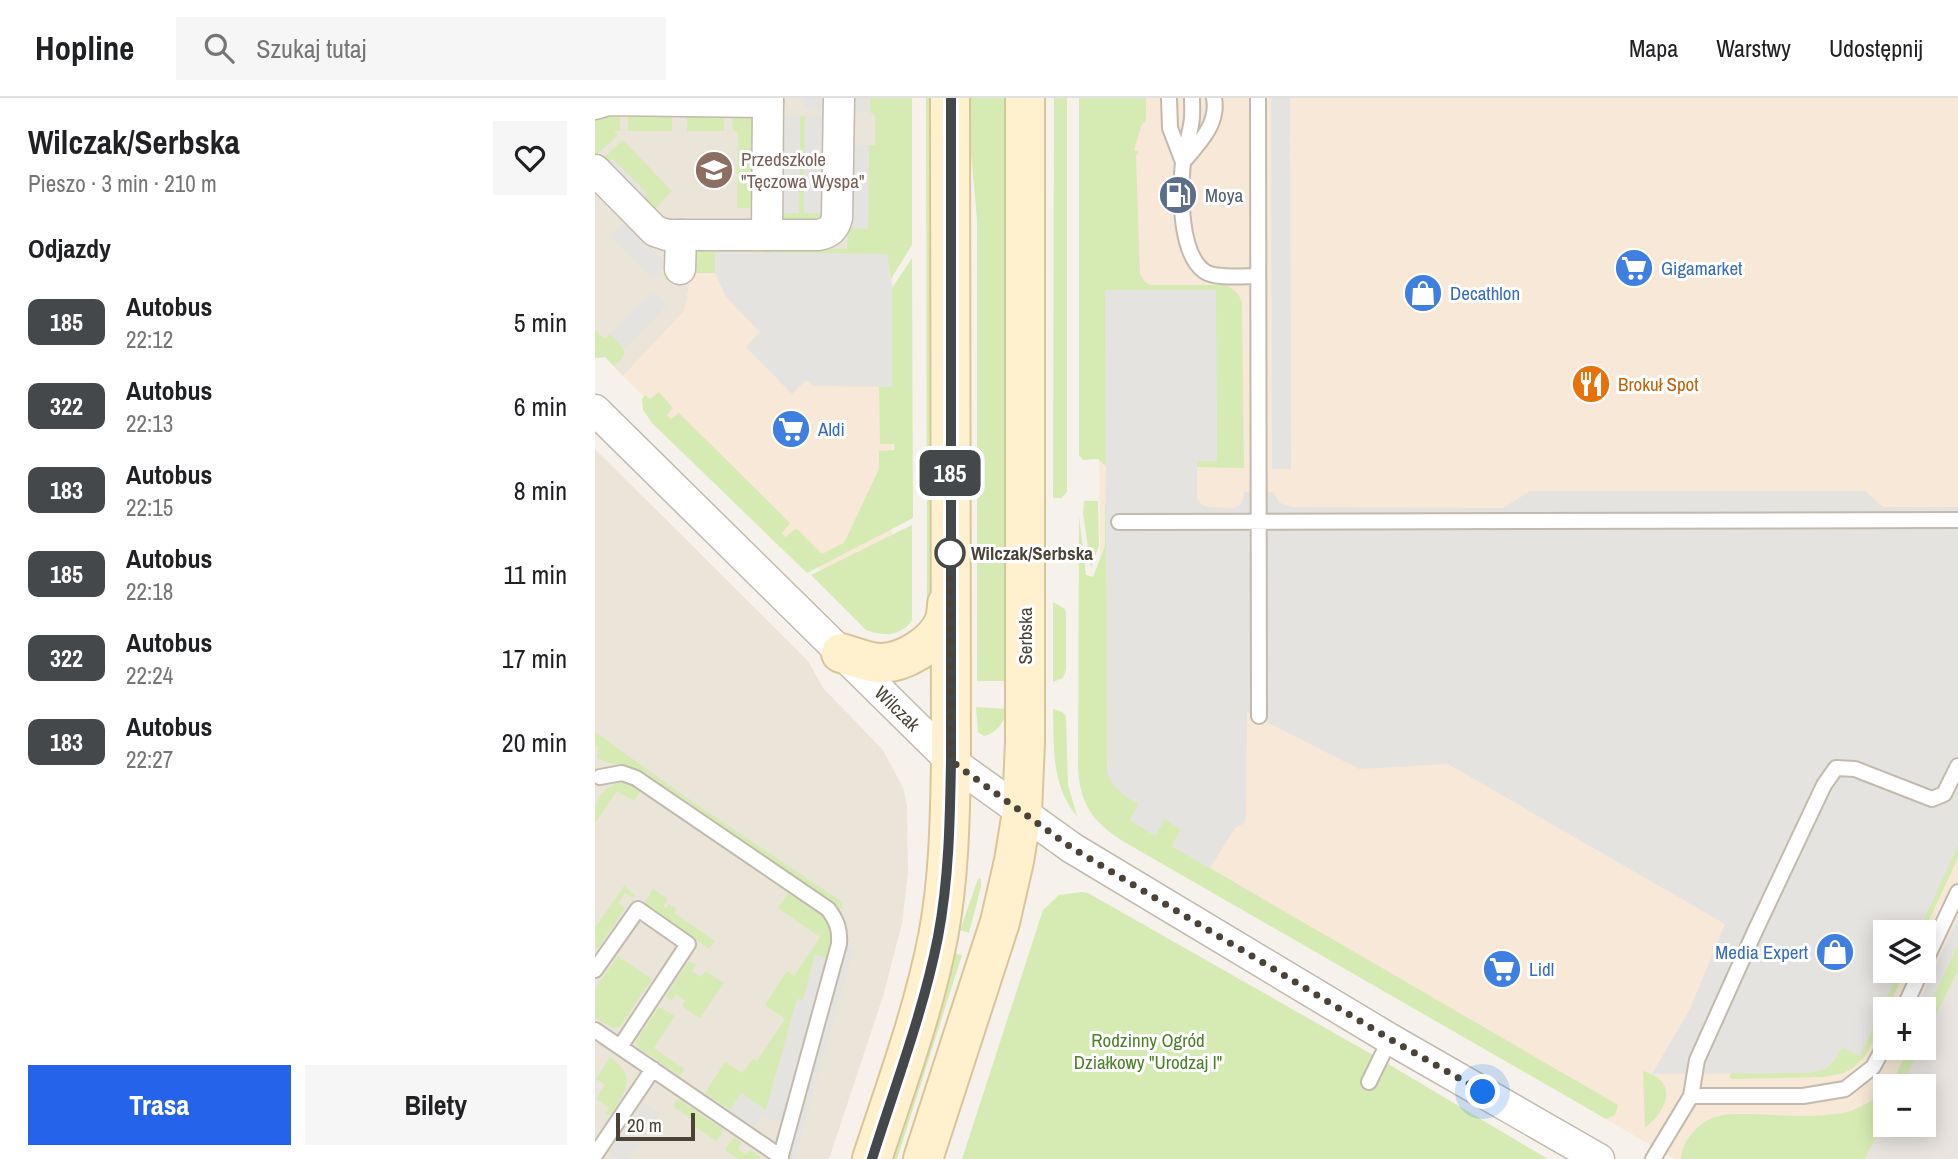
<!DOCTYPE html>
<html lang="pl">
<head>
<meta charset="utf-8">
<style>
  body { margin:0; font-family:"Archivo Narrow",sans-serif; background:#f6f6f6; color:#202124; height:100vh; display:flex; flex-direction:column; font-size:26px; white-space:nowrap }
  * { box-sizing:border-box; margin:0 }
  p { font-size:23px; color:#757577 }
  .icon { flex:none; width:38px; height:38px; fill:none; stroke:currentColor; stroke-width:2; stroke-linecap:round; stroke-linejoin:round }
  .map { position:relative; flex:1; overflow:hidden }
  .side { display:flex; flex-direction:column; background:#fff; width:595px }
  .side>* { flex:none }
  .badge { padding:0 14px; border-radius:10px; font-size:24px; line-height:46px }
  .fabs { position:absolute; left:1278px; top:822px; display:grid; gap:14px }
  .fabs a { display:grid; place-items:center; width:63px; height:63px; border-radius:0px; background:#fff; box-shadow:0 4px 18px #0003; font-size:35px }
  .scale { position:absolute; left:21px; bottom:18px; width:79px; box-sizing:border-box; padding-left:7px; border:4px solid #4b4338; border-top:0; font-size:19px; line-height:24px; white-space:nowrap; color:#4b4338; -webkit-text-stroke:5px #fff; paint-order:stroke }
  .you { position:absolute; width:35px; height:35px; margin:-18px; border:5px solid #fff; border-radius:50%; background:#1a73e8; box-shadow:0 0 0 10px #1a73e833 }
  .map>.badge { position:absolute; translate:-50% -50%; box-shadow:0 0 0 4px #fff }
  h2 { padding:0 28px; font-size:26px; line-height:63px }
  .round { display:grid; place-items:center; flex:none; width:74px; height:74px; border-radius:0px; background:#f6f6f6 }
  .overview { display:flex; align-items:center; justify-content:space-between; height:119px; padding:0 28px }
  h1 { font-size:33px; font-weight:700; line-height:52px }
  .button { display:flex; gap:14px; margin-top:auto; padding:14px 28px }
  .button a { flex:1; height:80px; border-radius:0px; background:#2563eb; color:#fff; font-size:28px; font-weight:700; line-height:80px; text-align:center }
  .button a+a { background:#f6f6f6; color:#202124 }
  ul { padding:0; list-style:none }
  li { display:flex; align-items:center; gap:21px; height:84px; padding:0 28px }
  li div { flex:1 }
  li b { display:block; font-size:26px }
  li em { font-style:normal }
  li .badge { min-width:77px; font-weight:700; text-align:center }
  header { display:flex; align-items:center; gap:42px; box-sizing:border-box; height:98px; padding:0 35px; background:#fff; border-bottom:2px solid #e0e0e0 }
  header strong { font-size:33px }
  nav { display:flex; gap:38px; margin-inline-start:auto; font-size:24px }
  .search { width:490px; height:63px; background:#f6f6f6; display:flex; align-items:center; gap:18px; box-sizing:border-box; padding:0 24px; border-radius:0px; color:#757577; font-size:26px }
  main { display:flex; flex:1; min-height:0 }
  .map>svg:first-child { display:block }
  .residential { fill:#eae4d9 }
  .commercial { fill:#f8e8d7; fill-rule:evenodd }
  .industrial { fill:#e9e4e0 }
  .green { fill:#d5ebb3 }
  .parking { fill:#e5e3e0 }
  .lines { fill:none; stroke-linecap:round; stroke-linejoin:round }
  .lane-casing { stroke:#c2baad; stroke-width:18 }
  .street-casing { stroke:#c2baad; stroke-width:33 }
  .secondary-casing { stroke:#d8c59a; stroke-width:42 }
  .lane { stroke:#fff; stroke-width:14 }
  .street { stroke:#fff; stroke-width:30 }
  .secondary { stroke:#fff1cd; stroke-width:38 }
  .line-casing { stroke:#fff; stroke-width:16 }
  .line { stroke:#45484a; stroke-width:10 }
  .walk { stroke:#4b4338; stroke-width:7; stroke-dasharray:0 12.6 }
  .stop-dot { fill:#fff; stroke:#45484a; stroke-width:3.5 }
  .labels { text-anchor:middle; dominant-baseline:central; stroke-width:6; stroke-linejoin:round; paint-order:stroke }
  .education-label { font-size:19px; fill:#785e54; stroke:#fff; text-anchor:start }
  .service-label { font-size:19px; fill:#4e5e75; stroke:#fff; text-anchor:start }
  .shop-label { font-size:19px; fill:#366cbe; stroke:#fff; text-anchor:start }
  .food-label { font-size:19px; fill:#c56008; stroke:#fff; text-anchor:start }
  .stop-label { font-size:19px; font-weight:bold; fill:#4b4338; stroke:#fff; text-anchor:start }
  .street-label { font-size:19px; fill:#4b4338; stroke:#fff }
  .park-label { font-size:19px; fill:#4d8127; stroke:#fff }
</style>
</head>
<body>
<header>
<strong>Hopline</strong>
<div class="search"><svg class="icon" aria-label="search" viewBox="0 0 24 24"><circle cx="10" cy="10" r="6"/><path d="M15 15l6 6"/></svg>Szukaj tutaj</div>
<nav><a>Mapa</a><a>Warstwy</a><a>Udostępnij</a></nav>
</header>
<main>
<section class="side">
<div class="overview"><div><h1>Wilczak/Serbska</h1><p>Pieszo · 3 min · 210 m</p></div><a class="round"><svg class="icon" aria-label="heart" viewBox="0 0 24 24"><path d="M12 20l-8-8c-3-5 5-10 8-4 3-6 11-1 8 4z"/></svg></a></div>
<h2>Odjazdy</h2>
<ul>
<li><span class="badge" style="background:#45484a;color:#fff">185</span><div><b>Autobus</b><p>22:12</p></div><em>5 min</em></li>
<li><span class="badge" style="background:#45484a;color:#fff">322</span><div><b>Autobus</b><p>22:13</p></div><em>6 min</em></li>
<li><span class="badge" style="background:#45484a;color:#fff">183</span><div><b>Autobus</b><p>22:15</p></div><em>8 min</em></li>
<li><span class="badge" style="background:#45484a;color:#fff">185</span><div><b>Autobus</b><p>22:18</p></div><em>11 min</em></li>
<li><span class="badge" style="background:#45484a;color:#fff">322</span><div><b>Autobus</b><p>22:24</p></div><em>17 min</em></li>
<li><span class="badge" style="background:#45484a;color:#fff">183</span><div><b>Autobus</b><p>22:27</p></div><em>20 min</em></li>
</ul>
<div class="button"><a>Trasa</a><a>Bilety</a></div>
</section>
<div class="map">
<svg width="1363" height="1061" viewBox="0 0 1363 1061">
  <rect width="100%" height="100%" fill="#f6f2eb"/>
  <path class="residential" d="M0 0H296L294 152 118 149 102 154 98 161 90 213 28 278 10 259 0 260Z
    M0 351 213 563 228 590 287 651 308 689 312 708 313 775 307 825 289 895 234 1061H0Z"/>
  <path class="commercial" d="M501 0H1363V873L1328 943V912H1290V950H1325L1306 989H1290V1021L1270 1061H1079L532 738 507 665ZM1290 835H1328V873H1290Z
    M118 149 294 152 299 191 297 437 226 472 28 278 89 213 102 154Z"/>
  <path class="industrial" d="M1363 873V1061H1270L1290 1021V1027H1328V989H1306L1325 950H1328V943Z"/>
  <path class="green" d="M275 0H317V147L296 181 292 157 121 154 120 175H99L98 161 102 154 118 149 252 151 253 130H273L274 47H280V18L275 14Z
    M331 0H342V489L332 525Z
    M371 0H416V583H382V122Z
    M459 0H472V394L466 400H458Z
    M484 0H551V21L550 24 547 26 539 52 544 54 541 58 545 176 549 183 555 187H629C639 190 645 196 647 206L649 370 602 369V363L622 362 620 192H510L512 369 503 361 488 362 484 357Z
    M25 11V33H19L23 37 0 58V17Z
    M33 12H77V33H33Z
    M92 12H129V33H92Z
    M137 12 154 17 160 26 159 110H142L143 34 138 33Z
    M205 18H210L209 114 229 115 226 123 189 124 184 115H204Z
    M28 42 77 93 56 115 4 64Z
    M317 160 318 420 212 475 57 325 48 312 47 301 50 297 55 301 64 294 78 310 72 317 76 321 84 315 195 425 187 435 191 439 201 430 227 456 249 445 284 371V353L299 352V346H285L284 288H297V190Z
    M0 232 10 241 15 236C28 249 37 254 19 268L10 259 0 260Z
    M489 403H503L504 447 496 470 488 416Z
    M512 405V670L530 698 544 706 535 722 570 721 586 731 577 748 1023 1007 1020 1017 1011 1021 531 745C500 726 486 710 483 672L484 418 491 477 498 479 510 448V407Z
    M317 427V522C307 538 288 539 271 532L216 477Z
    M458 504 470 511 471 515V572L468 580 458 584Z
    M381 609 413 611C409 623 403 635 389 638L383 634Z
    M458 611 467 614 471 618 473 687 482 718C456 688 459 649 458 611Z
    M0 634 95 702 247 804V811L51 675C35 667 17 668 2 660L4 649 0 646Z
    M22 685H31L46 692 39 703 22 693 0 725C0 705 1 695 22 685Z
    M1363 747V760L1328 835H1322Z
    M386 780V789L374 835 365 832 383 781Z
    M29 788 40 797 38 800 30 795 23 805 30 810 4 849 1 850 0 830Z
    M58 791 73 801 68 808 71 810 74 806 81 811 79 815 120 843 115 850H113L50 806Z
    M195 793C227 815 246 817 234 861L220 857 208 903 202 902 171 1012 147 996 135 1012 110 995 130 964 147 975 158 961 162 963 190 921 170 907 192 873 199 878 225 839 183 810Z
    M486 794 493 795 785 961 953 1061H367L448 812 464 797Z
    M1363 846V873L1328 943V920Z
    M359 855 367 857 302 1061H293Z
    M23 858 57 881 26 927 19 931 0 920V891Z
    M94 863 101 866 97 873 106 879 111 873 129 885 105 920 87 908 90 903 81 896 76 903 71 898Z
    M1304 873H1310L1292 912H1290V917L1271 957 1259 969 1249 975 1229 979 1137 981 1134 979 1137 975 1223 973 1232 970 1247 949 1265 957Z
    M64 909 80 918 59 950 89 971 85 978 44 950 41 946 42 941Z
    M1314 950H1325L1306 989H1292L1299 981Z
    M15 959C42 977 31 994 16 1016L13 1017 10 1016 14 1010 1 1001 10 987 1 981Z
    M1048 973C1084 983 1073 1012 1050 1030Z
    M1290 991V1021L1270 1061H1086C1087 1044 1101 1026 1118 1020 1129 1015 1143 1016 1155 1016 1186 1017 1218 1020 1248 1015 1263 1012 1280 1002 1290 991Z
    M83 1001 129 1032 121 1043 95 1025 97 1021 78 1008Z
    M139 1039 146 1044 143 1051 151 1057 156 1051 167 1061H143L130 1052Z"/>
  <path class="parking" d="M210 0H275V14L254 13V47H274L273 131 253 130 229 115H209L210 18H229L230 11H210Z
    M676 0H695L696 371H677Z
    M185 18H205L204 115H184Z
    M18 61 52 95 47 106 7 66Z
    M31 123 72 167 58 181 15 138Z
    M120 154 292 156 297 190V289L218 288 211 282 197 296 151 249 165 234 131 199 120 175Z
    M510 192H621L622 363H602V400L606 406 612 409 639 410 647 405 649 394H678L685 405 697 409 908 410 935 393H1270L1288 409H1363V747L1322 835H1290V873H1304L1265 958 1247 949 1240 962 1232 970 1216 975 1057 976 1095 911 1130 826 853 666 764 671 652 614 651 718 650 725 640 730 615 770 577 748 586 731 570 721 560 738 535 722 544 706 530 698 521 690 514 680 512 670Z
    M58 194 72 207 30 250 15 236Z
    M1363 820V846L1328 920V912H1320Z
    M250 847 259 850 206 1038 200 1061H190Z
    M220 857 234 861 188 1024 169 1019V1015L160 1029 135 1012 146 995 171 1012 202 901 208 902Z
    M48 1005 65 1016 54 1033 37 1022Z
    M31 1030 48 1041 34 1061H24L15 1055Z"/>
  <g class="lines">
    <g class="lane-casing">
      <path id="lane" d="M574 0 575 30 588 64C604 45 624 26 619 0
        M597 0C597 9 598 18 596 27 594 39 590 52 588 64 585 92 584 155 609 173 619 181 648 178 662 178
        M663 0 664 618
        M524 424 1363 422
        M5 679 27 675 41 680 233 811C242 823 245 831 244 846L185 1061
        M1328 868 1363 794
        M0 872 43 811 93 846 25 949
        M1308 912 1326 873
        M0 932 186 1059
        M774 984 795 941
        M1096 998H1208L1250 991 1278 969 1290 947
        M0 1057 58 971
        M1058 1061 1096 998 1102 962 1161 831 1229 687 1241 670 1260 671 1337 701 1349 696 1363 668"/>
    </g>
    <g class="street-casing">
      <g id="street">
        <path d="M0 6 13 2 173 4"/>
        <path d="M0 72 60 133 72 137H223C234 135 239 131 242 120L244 0"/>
        <path d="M172 137 173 0"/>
        <path d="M85 171 86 137"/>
        <path id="s1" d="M0 312 356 663 477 750 795 941 1004 1061"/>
      </g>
    </g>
    <g class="secondary-casing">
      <path id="secondary" d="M246 555C257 558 271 564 283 565 308 566 341 546 350 522 351 517 352 511 352 506
        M277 1061C301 988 328 915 343 839 354 781 355 722 356 663L355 0
        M328 1061 405 824 419 763 427 714 430 644V0"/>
    </g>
    <use href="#lane" class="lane"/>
    <use href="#street" class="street"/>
    <use href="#secondary" class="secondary"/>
  </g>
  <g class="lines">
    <g class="line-casing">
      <path id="line" d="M277 1061C300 988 328 915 343 839 354 781 355 722 356 663V0"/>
    </g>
    <use href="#line" class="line"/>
    <path class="walk" d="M355 455 356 663 477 750 795 941 888 994"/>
  </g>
  <defs>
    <g id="school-disc" transform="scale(2.0125)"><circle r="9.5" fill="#8d6e63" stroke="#fff"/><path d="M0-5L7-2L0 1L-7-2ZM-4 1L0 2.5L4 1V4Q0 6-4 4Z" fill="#fff"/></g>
    <g id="fuel-disc" transform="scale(2.0125)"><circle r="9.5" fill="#5c6f8a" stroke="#fff"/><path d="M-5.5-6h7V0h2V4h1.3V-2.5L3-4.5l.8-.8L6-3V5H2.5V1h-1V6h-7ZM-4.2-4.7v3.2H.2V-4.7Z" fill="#fff"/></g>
    <g id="supermarket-disc" transform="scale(2.0125)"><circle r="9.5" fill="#3f7fe0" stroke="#fff"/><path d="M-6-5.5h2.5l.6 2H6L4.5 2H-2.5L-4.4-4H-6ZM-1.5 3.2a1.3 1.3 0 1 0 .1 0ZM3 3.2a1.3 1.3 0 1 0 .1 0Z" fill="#fff"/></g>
    <g id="shop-disc" transform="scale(2.0125)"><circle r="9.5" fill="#3f7fe0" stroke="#fff"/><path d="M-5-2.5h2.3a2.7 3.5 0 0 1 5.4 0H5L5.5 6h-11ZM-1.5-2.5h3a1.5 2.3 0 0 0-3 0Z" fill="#fff"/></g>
    <g id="restaurant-disc" transform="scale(2.0125)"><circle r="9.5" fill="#e8710a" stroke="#fff"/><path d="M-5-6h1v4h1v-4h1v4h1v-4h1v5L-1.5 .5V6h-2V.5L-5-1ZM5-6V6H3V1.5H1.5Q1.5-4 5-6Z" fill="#fff"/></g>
  </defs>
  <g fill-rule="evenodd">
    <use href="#school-disc" x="119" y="72"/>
    <use href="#fuel-disc" x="583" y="97"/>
    <use href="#supermarket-disc" x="1039" y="170"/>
    <use href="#shop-disc" x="828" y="195"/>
    <use href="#restaurant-disc" x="996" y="286"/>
    <use href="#supermarket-disc" x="196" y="331"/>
    <use href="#shop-disc" x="1240" y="854"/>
    <use href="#supermarket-disc" x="907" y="871"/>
  </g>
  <circle class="stop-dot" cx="355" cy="455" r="14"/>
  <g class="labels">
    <g class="education-label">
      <text x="146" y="61">Przedszkole<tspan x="146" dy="22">"Tęczowa Wyspa"</tspan></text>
    </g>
    <g class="service-label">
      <text x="610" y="97">Moya</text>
    </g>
    <g class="shop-label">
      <text x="1066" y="170">Gigamarket</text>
      <text x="855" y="195">Decathlon</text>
      <text x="223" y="331">Aldi</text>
      <text x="1213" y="854" text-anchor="end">Media Expert</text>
      <text x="934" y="871">Lidl</text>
    </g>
    <g class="food-label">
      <text x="1023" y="286">Brokuł Spot</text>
    </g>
    <g class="stop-label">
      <text x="376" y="455">Wilczak/Serbska</text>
    </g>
    <g class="street-label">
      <text transform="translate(430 538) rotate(-90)">Serbska</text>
      <text stroke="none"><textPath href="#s1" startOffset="425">Wilczak</textPath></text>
    </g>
    <g class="park-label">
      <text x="553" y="942">Rodzinny Ogród<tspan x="553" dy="22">Działkowy "Urodzaj I"</tspan></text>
    </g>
  </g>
</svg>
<div class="fabs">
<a><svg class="icon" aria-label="layers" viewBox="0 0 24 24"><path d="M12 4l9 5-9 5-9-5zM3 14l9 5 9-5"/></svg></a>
<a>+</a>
<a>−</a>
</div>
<div class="scale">20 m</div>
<div class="you" style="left:888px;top:994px"></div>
<b class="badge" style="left:355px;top:375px;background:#45484a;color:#fff">185</b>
</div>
</main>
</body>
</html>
